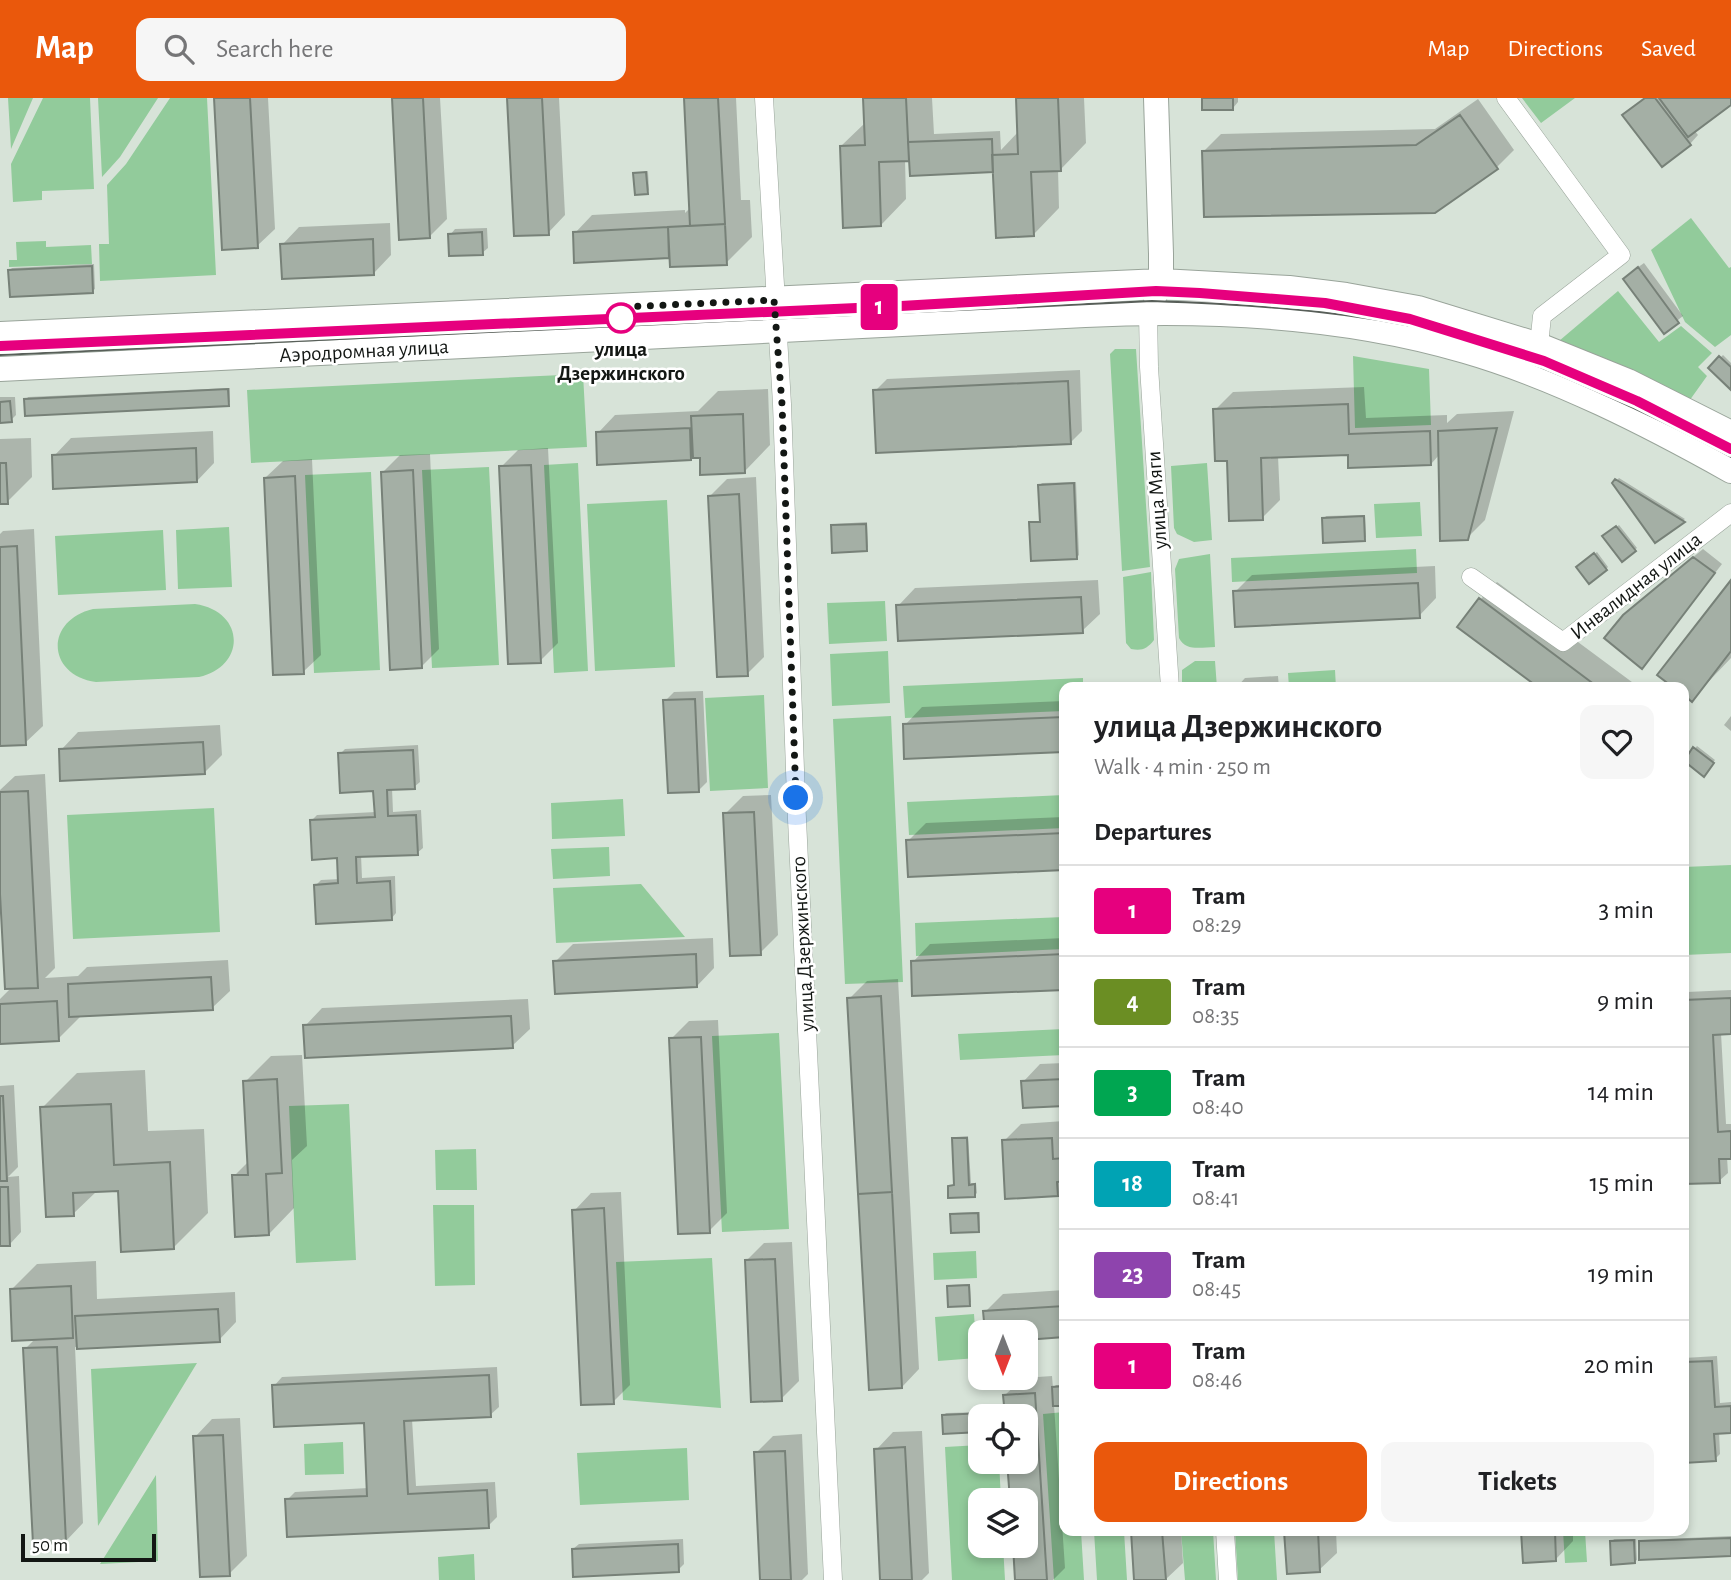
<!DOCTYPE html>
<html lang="en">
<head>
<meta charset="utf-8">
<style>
  body { margin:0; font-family:"Alegreya Sans",sans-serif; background:#f6f6f6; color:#202124; height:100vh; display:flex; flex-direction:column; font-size:26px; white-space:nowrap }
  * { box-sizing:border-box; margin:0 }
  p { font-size:23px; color:#757577 }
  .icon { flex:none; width:38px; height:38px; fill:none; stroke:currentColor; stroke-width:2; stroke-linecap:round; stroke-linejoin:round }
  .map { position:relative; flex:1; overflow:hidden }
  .details { position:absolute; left:1059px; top:584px; width:630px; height:854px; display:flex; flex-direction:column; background:#fff; border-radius:14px; box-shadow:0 4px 10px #0003 }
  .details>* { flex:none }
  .badge { padding:0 14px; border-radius:5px; font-size:24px; line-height:46px }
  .needle { width:46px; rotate:180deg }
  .buttons { position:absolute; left:968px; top:1222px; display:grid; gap:14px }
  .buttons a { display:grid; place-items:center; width:70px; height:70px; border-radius:14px; background:#fff; box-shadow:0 4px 10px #0003; font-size:35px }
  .scale { position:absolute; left:21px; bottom:18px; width:135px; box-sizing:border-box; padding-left:7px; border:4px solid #131714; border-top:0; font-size:19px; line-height:24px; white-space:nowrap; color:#131714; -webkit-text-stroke:5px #fff; paint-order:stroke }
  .you { position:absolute; width:35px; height:35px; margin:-18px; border:5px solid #fff; border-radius:50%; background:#1a73e8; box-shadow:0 0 0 10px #1a73e833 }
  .map>.badge { position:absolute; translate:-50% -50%; box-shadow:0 0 0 4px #fff }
  h2 { padding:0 35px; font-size:26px; line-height:63px }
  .round { display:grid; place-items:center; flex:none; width:74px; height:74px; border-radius:14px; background:#f6f6f6 }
  .summary { display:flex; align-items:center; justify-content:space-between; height:119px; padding:0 35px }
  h1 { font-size:33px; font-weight:700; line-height:52px }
  .cta { display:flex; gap:14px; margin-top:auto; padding:14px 35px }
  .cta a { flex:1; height:80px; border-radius:14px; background:#ea580c; color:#fff; font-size:28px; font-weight:700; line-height:80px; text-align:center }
  .cta a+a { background:#f6f6f6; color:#202124 }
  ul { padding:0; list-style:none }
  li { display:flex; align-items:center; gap:21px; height:91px; padding:0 35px; border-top:2px solid #e0e0e0 }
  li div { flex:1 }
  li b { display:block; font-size:26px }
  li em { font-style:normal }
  li .badge { min-width:77px; font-weight:700; text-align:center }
  header { display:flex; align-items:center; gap:42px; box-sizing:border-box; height:98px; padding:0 35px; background:#ea580c; color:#fff }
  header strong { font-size:33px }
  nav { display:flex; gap:38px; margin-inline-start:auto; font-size:24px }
  .search { width:490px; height:63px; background:#f6f6f6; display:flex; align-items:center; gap:18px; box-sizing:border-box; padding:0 24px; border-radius:14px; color:#757577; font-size:26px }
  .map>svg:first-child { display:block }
  .green { fill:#92cb9b }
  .shadow { fill:#0003 }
  .building { fill:#a4afa5; stroke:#778178; stroke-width:2 }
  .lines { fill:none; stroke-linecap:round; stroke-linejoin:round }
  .street-casing { stroke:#99a49a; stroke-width:19 }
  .secondary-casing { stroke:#99a49a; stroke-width:26 }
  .street { stroke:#fff; stroke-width:18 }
  .secondary { stroke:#fff; stroke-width:24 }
  .tram { stroke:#585f59; stroke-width:2 }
  .line-casing { stroke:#fff; stroke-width:16 }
  .line { stroke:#e6007e; stroke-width:10 }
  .walk { stroke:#131714; stroke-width:7; stroke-dasharray:0 12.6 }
  .stop-dot { fill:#fff; stroke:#e6007e; stroke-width:3.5 }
  .labels { text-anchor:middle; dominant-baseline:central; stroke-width:5; stroke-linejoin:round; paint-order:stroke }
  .stop-label { font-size:21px; font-weight:bold; fill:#131714; stroke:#fff }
  .street-label { font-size:21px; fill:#131714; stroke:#fff }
</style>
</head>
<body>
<header>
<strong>Map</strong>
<div class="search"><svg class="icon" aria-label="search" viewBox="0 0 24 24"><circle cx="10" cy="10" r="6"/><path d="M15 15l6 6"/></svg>Search here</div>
<nav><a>Map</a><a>Directions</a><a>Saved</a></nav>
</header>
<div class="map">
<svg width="1731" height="1482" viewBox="0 0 1731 1482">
  <rect width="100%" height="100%" fill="#d7e3d8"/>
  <path class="green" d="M8 0H33L11 51Z
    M43 0H90L94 91 42 93V102L13 104 11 66Z
    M98 0H158L120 59 102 79Z
    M170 0H207L216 177 100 183 99 146H109L107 87 126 66Z
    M1522 0H1575L1541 25Z
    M1691 120 1729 170 1731 169V237L1715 249 1685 224 1651 152Z
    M46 143V149L91 147 92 166 9 169V162H17L16 144Z
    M1618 193 1659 244 1681 228 1712 255 1698 269 1707 278 1687 306 1559 243Z
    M1115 251H1136L1150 469 1122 473 1110 256Z
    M1353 258 1429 271 1431 327 1355 330Z
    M583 276 587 349 251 365 247 292Z
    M578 365 588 573 554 575 544 367Z
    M1207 365 1212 442 1194 444 1177 436 1174 430 1171 368Z
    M489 369 499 567 432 570 422 372Z
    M371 374 380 572 314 575 305 377Z
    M667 402 675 569 595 573 587 406Z
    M1420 404 1422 438 1376 440 1374 406Z
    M229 429 232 489 178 491 176 432Z
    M163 432 166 492 58 497 55 438Z
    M1416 451 1417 475 1232 484 1231 460Z
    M1210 456 1215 549C1202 549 1186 554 1179 540L1175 471 1179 461Z
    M1151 474 1154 542C1147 551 1142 553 1131 551L1126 545 1123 479Z
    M885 503 887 543 829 546 827 505Z
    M195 506C245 513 247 568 199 579L96 584C47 577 44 523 93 511Z
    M888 553 890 605 832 608 830 556Z
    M1195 563H1215L1217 590H1182V572Z
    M1335 572 1336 590H1289L1288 575Z
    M1083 580V590H1064V613L905 620 903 588Z
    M764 597 768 690 710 693 705 600Z
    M891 618 903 884 845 886 833 621Z
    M1064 697V730L909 737 907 704Z
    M623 701 625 738 552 741 551 705Z
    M214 710 220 834 73 841 67 717Z
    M609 749 610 778 553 781 551 751Z
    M1731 767V855L1684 857V769Z
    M641 786 685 839 556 845 553 790Z
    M1064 819V851L916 858 915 825Z
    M1064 931V957L960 962 958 936Z
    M779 935 789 1131 722 1134 712 938Z
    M349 1006 356 1162 296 1165 289 1008Z
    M476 1051 477 1092H436L435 1052Z
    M433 1107H474L475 1187 435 1188Z
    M976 1153 977 1180 934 1182 933 1155Z
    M712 1160 721 1310 623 1302 616 1164Z
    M974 1216 977 1260 938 1263 935 1219Z
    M197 1265 98 1428 91 1271Z
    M1064 1314V1433H1081L1084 1482H1054L1043 1316Z
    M343 1344 344 1376 305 1377 304 1346Z
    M980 1347V1363H999L1001 1402H980V1447H1003L1005 1482H952L945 1349Z
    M687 1350 689 1402 580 1407 577 1355Z
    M156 1377 158 1463 100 1466Z
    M1094 1433H1124L1127 1482H1097Z
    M1181 1433H1213L1216 1482H1185Z
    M1235 1433H1274L1277 1482H1238Z
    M1563 1433H1585L1587 1464 1565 1465Z
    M474 1456 475 1482H439L438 1459Z"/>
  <path class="shadow" d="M216 0H268L275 131 257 148Z
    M394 0H440L447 121 429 139Z
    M509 0H559L565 117 548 135Z
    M686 0H736L741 102H750L752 139 726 165 671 156 669 158 575 135 592 117 685 112V115L691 109Z
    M865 0H932L934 36 1000 33 1001 52 1019 33 1018 0H1084L1086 45 1061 71H1058L1059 110 1034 136 995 70 911 59 905 62 906 101 881 127 841 48 866 24Z
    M1204 0H1238V4L1233 10Z
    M1644 0H1731V5L1694 32 1698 37 1690 46 1625 17Z
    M1478 1 1514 52 1497 69 1434 113 1204 53 1221 36 1435 31Z
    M648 73 649 92 647 94 635 76Z
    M390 125 391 157 374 175 282 147 299 129Z
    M487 130 488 150 482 155 450 137 455 131Z
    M1644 165 1683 218 1664 233 1630 175Z
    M94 166 95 191 92 193 10 172 12 170Z
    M1723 257 1731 265V290L1710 270Z
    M1080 272 1082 333 1070 345 875 293 887 281Z
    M1364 289 1366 320 1447 317V325L1457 316 1514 313 1485 422 1467 440 1440 356 1431 366 1350 355 1278 358 1280 402 1262 420 1229 361 1215 312 1233 294Z
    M230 290V304L228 306 26 302 28 299Z
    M768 291 770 347 745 373 701 358 691 361 598 335 615 317 698 313 718 293Z
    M0 299H15L16 317 11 322 0 323Z
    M213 333 214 365 197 383 54 358 71 340Z
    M31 340 32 379 7 404 0 405V341Z
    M548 350 558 545 540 563 501 369 518 352Z
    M430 356 439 551 421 569 383 374 400 357Z
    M312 361 321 557 303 574 265 380 283 363Z
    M756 379 764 559 747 576 710 398 727 381Z
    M1619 380 1685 421 1655 442 1614 385Z
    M1076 384 1079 457 1077 459 1031 425 1042 423 1040 387 1042 385Z
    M1365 417 1366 439 1364 441 1324 421 1326 418Z
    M867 424 868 449 866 451 833 428 835 426Z
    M1619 427 1637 450 1622 461 1605 439Z
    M34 431 43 628 25 645 0 647V436L3 433Z
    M1703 451 1722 466 1642 569 1634 508Z
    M1597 454 1608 469 1606 471 1581 467Z
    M1435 468 1436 500 1419 518 1235 494 1252 477Z
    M1098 482 1100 516 1082 533 898 508 915 490Z
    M1497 484 1640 590H1542L1480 502Z
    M1731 485V560L1692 601 1684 595V590Z
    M1278 578 1279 590H1236L1245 580Z
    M703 593 707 684 699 692 665 603 674 594Z
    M1064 603V652L905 627 922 609Z
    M1731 618V633L1724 627Z
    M220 627 222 657 204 675 61 652 78 634Z
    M418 647 420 684 414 689 392 690 393 714 421 712 423 750 417 755 361 757 362 780 395 778 396 815 391 821 316 787 321 782 340 781 339 758 312 722 317 717 376 714 375 691 340 656 345 651Z
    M1697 648 1715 662 1703 676 1684 661H1686Z
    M45 676 55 870 45 880 78 878 87 869 228 862 230 893 212 910 82 917 58 941 0 944V901L12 889 0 759V692L15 678Z
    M771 697 778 837 760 855 725 716 743 698Z
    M1064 719V770L908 743 926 725Z
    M713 840 714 870 697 888 555 864 573 846Z
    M1064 840V890L913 864 930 846Z
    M898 881 919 1271 902 1289 849 901 867 883Z
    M1731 892V935H1721L1726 1026H1731V1059H1727L1728 1075 1719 1083 1686 1084 1684 898 1687 894Z
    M528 901 530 931 512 948 305 928 322 910Z
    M718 922 727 1115 709 1133 671 941 689 923Z
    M302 957 307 1048 292 1062 294 1110 269 1136 234 1078 249 1063 245 984 271 958Z
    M1064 965V1006L1023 984 1040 966Z
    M145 972 148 1033 204 1031 208 1115 174 1149 120 1091 97 1093 73 1116 42 1010 77 975Z
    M14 987 18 1069 8 1079 19 1078 21 1134 10 1146H0V988Z
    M1064 1023V1089L1057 1097 1004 1043 1021 1026Z
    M968 1038 971 1085H976L977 1095 975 1097 950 1088 956 1086 954 1041 956 1039Z
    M621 1094 630 1287 613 1304 574 1113 591 1095Z
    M980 1114V1130L978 1132 952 1117 954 1115Z
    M792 1144 799 1283 781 1301 746 1163 764 1145Z
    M96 1163 97 1201 235 1194 236 1224 219 1242 75 1249 83 1425 66 1443 25 1251 36 1240 11 1192 37 1166Z
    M970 1186 971 1204 969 1206 949 1189 951 1187Z
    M1064 1192V1238L1026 1240V1234L985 1214 1003 1196Z
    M1717 1258 1720 1305 1731 1304V1333L1719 1334 1720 1356 1715 1361 1684 1363V1260Z
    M497 1269 499 1309 490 1317 412 1321 416 1388 495 1384 497 1419 488 1428 287 1402 295 1394 368 1390 365 1323 274 1288 282 1279Z
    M1052 1278 1053 1290 1056 1287H1064V1306L1054 1307 1065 1470 1053 1482H1017L1026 1447V1318L1005 1297 1023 1280Z
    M985 1314V1318H980V1332L944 1317 946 1315Z
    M240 1320 247 1458 229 1476 195 1339 212 1321Z
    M922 1333 929 1475 922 1482H882L876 1352 893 1334Z
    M802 1336 808 1476 802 1482H762L756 1355 773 1338Z
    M1133 1433H1181L1183 1465 1165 1482H1136Z
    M1286 1433H1336L1337 1455 1319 1472Z
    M1523 1433H1573V1443L1556 1461Z
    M1731 1438V1456L1641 1444 1643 1442Z
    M683 1441 684 1466 678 1472 573 1451 579 1446Z
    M1614 1441H1636L1637 1462 1634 1464 1612 1444Z"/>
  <path class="building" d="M214 0H250L258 150 222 152Z
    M392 0H423L430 140 399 142Z
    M507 0H542L549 137 514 138Z
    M684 0H718L725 126 690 128Z
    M863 0H906L909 63 879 64 881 128 843 130 840 48 865 47Z
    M1016 0H1058L1061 73 1031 74 1034 138 996 140 992 57 1018 56Z
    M1202 0H1233V12H1202Z
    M1645 0H1655L1691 47 1662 69 1622 17Z
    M1659 0H1731V7L1688 39Z
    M1460 17 1498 71 1435 115 1204 119 1202 53 1416 47Z
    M992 41 993 74 910 78 908 44Z
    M646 74 648 96 635 97 633 75Z
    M725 126 727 167 670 169 668 129Z
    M668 129 669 160 574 165 573 134Z
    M482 134 483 157 449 158 448 136Z
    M373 141 374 177 282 181 280 146Z
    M92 168 93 195 10 199 8 172Z
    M1638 169 1679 225 1664 236 1623 181Z
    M1719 258 1731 269V292L1708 270Z
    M1068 283 1071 346 876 355 873 292Z
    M228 291 229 308 25 318 24 301Z
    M10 303 12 324 0 325V304Z
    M1348 306 1349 336 1430 333 1431 367 1348 370V357L1261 360 1263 422 1229 423 1227 363H1215L1213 311Z
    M743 316 745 375 700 377V360H693L691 318Z
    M690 330 691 362 597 367 596 334Z
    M1497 330 1468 442 1440 443 1438 333Z
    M196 350 197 384 53 391 52 357Z
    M0 365H6L8 406H0Z
    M531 367 541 565 508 566 499 368Z
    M413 372 422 570 390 572 381 374Z
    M295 378 304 576 273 577 264 380Z
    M1615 381 1685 424 1655 445 1612 385Z
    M1074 385 1077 461 1031 463 1029 424H1040L1038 387Z
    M739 396 748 578 717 579 708 398Z
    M1364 418 1365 443 1323 445 1322 420Z
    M866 426 867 453 832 455 831 427Z
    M1616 428 1636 453 1622 464 1602 438Z
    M17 448 26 647 0 648V449Z
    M1594 455 1607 472 1589 486 1576 469Z
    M1693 459 1715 475 1642 571 1604 540 1623 517Z
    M1731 482V553L1692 604 1684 597V590H1674L1657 577Z
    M1418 485 1420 520 1235 529 1233 493Z
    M1081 499 1083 535 898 543 896 507Z
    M1479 500 1599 590H1539L1457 529Z
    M695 601 699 694 668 695 663 602Z
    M1064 619V654L904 661 903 626Z
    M203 644 205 676 60 683 59 651Z
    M1693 649 1714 665 1704 679 1684 663Z
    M413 652 415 691 387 692 388 718 416 717 418 757 356 759 357 785 390 783 392 822 316 826 314 787 338 785 337 760 312 762 310 722 375 719 373 693 340 695 338 655Z
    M28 693 38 890 5 891 0 796V694Z
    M754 714 761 857 730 858 723 715Z
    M1064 735V772L908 779 906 742Z
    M696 856 697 889 555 896 553 863Z
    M1064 856V892L912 898 911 863Z
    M211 879 213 912 69 919 68 886Z
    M881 898 892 1094 858 1096 847 900Z
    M1731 900V936L1713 937 1718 1034 1731 1033V1061H1719L1720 1085 1684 1086V902Z
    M57 903 59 943 0 946V906Z
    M511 918 513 950 305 960 303 927Z
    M701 939 710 1135 678 1136 669 940Z
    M277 981 282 1075 266 1076 269 1137 235 1139 232 1077H248L243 983Z
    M1064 981V1008L1023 1010 1021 983Z
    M0 998H3L7 1083H0Z
    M111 1006 114 1067 170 1064 174 1151 121 1154 118 1093 73 1095 74 1118 46 1119 40 1009Z
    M952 1040H967L969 1087 975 1086V1099L948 1100V1088L954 1087Z
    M1052 1040 1053 1061 1064 1060V1083L1057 1084 1058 1098 1005 1101 1002 1042Z
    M0 1089H8L10 1148H0Z
    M892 1094 902 1290 869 1292 858 1096Z
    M604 1110 614 1306 581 1307 572 1112Z
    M978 1115 979 1134 951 1135 950 1116Z
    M775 1161 782 1303 751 1304 745 1162Z
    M969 1187 970 1208 948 1209 947 1188Z
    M71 1188 73 1240 12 1243 10 1191Z
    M1064 1208V1239L1026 1242V1234H985L983 1213Z
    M218 1211 220 1244 77 1251 75 1218Z
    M57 1249 66 1445 33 1446 23 1250Z
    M1712 1263 1715 1309 1731 1308V1335L1714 1336 1716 1363 1684 1365V1264Z
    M489 1277 491 1319 404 1323 408 1396 487 1392 489 1430 287 1439 285 1401 367 1398 364 1325 274 1329 272 1287Z
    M1064 1288V1308H1053L1052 1289Z
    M1035 1295 1047 1482H1015L1013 1447H1026V1402H1010L1007 1363H1026V1318H1005L1003 1297Z
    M984 1315V1318H980V1334L943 1336 942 1317Z
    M223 1337 230 1478 200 1479 193 1338Z
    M905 1349 912 1482H880L874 1351Z
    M785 1353 791 1482H760L754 1354Z
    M1131 1433H1162L1166 1482H1134Z
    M1284 1433H1318L1320 1474 1287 1476Z
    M1521 1433H1555L1556 1463 1523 1465Z
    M1731 1440V1458L1639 1462V1443Z
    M1634 1442 1635 1465 1611 1467 1610 1443Z
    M678 1446 679 1474 573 1479 572 1451Z"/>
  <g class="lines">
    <g class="street-casing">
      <path id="street" d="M764 0 782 306 796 700 833 1482
        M1506 0 1621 157 1542 218 1539 247
        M1148 214 1149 269 1170 590
        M1471 479 1563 544 1731 415
        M1225 1433 1228 1482"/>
    </g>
    <g class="secondary-casing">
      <path id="secondary" d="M1155 197 1161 183V156L1156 0
        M0 236 1161 183 1289 190 1346 197 1418 210 1539 247 1628 283 1731 335
        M0 271 1085 217C1211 211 1343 217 1465 253 1555 279 1649 327 1731 373"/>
    </g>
    <use href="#street" class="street"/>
    <use href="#secondary" class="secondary"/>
    <path class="tram" d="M0 257 1152 203C1237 206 1323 211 1406 227 1471 240 1533 265 1592 291 1639 312 1687 334 1731 359"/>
  </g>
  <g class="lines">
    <g class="line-casing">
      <path id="line" d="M0 248 901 208 1156 193 1200 195 1325 205 1410 221 1544 263 1637 303 1731 351"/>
    </g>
    <use href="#line" class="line"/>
    <path class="walk" d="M621 220 624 209 774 202 782 306 796 700"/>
  </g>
  <circle class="stop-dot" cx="621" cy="220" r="14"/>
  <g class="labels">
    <g class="stop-label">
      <text x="621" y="251">улица<tspan x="621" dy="24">Дзержинского</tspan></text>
    </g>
    <g class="street-label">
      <text transform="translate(364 253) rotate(-3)">Аэродромная улица</text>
      <text transform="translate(1157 402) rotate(-94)">улица Мяги</text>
      <text transform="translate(1636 488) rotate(-38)">Инвалидная улица</text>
      <text transform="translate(803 846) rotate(-93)">улица Дзержинского</text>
    </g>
  </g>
</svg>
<div class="buttons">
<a><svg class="needle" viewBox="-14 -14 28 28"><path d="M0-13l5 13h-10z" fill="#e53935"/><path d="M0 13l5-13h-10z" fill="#757577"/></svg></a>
<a><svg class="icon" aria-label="locate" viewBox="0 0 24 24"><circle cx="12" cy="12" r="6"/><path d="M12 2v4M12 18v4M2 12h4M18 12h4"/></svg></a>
<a><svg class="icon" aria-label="layers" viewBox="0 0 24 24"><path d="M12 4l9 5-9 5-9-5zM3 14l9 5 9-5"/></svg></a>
</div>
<div class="scale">50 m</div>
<div class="you" style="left:796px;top:700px"></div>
<b class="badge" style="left:879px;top:209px;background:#e6007e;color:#fff">1</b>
<section class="details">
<div class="summary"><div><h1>улица Дзержинского</h1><p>Walk · 4 min · 250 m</p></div><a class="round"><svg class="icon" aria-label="heart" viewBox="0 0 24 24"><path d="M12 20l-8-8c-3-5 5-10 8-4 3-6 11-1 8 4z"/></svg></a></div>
<h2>Departures</h2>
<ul>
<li><span class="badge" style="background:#e6007e;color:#fff">1</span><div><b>Tram</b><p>08:29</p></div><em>3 min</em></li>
<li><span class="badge" style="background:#6b8e23;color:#fff">4</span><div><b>Tram</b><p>08:35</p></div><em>9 min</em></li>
<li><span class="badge" style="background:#00a651;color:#fff">3</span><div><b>Tram</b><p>08:40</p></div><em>14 min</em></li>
<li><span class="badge" style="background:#00a3b4;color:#fff">18</span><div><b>Tram</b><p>08:41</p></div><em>15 min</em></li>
<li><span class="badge" style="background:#8e44ad;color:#fff">23</span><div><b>Tram</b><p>08:45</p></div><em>19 min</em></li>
<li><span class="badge" style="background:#e6007e;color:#fff">1</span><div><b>Tram</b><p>08:46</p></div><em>20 min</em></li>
</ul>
<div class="cta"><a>Directions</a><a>Tickets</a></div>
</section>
</div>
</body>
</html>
